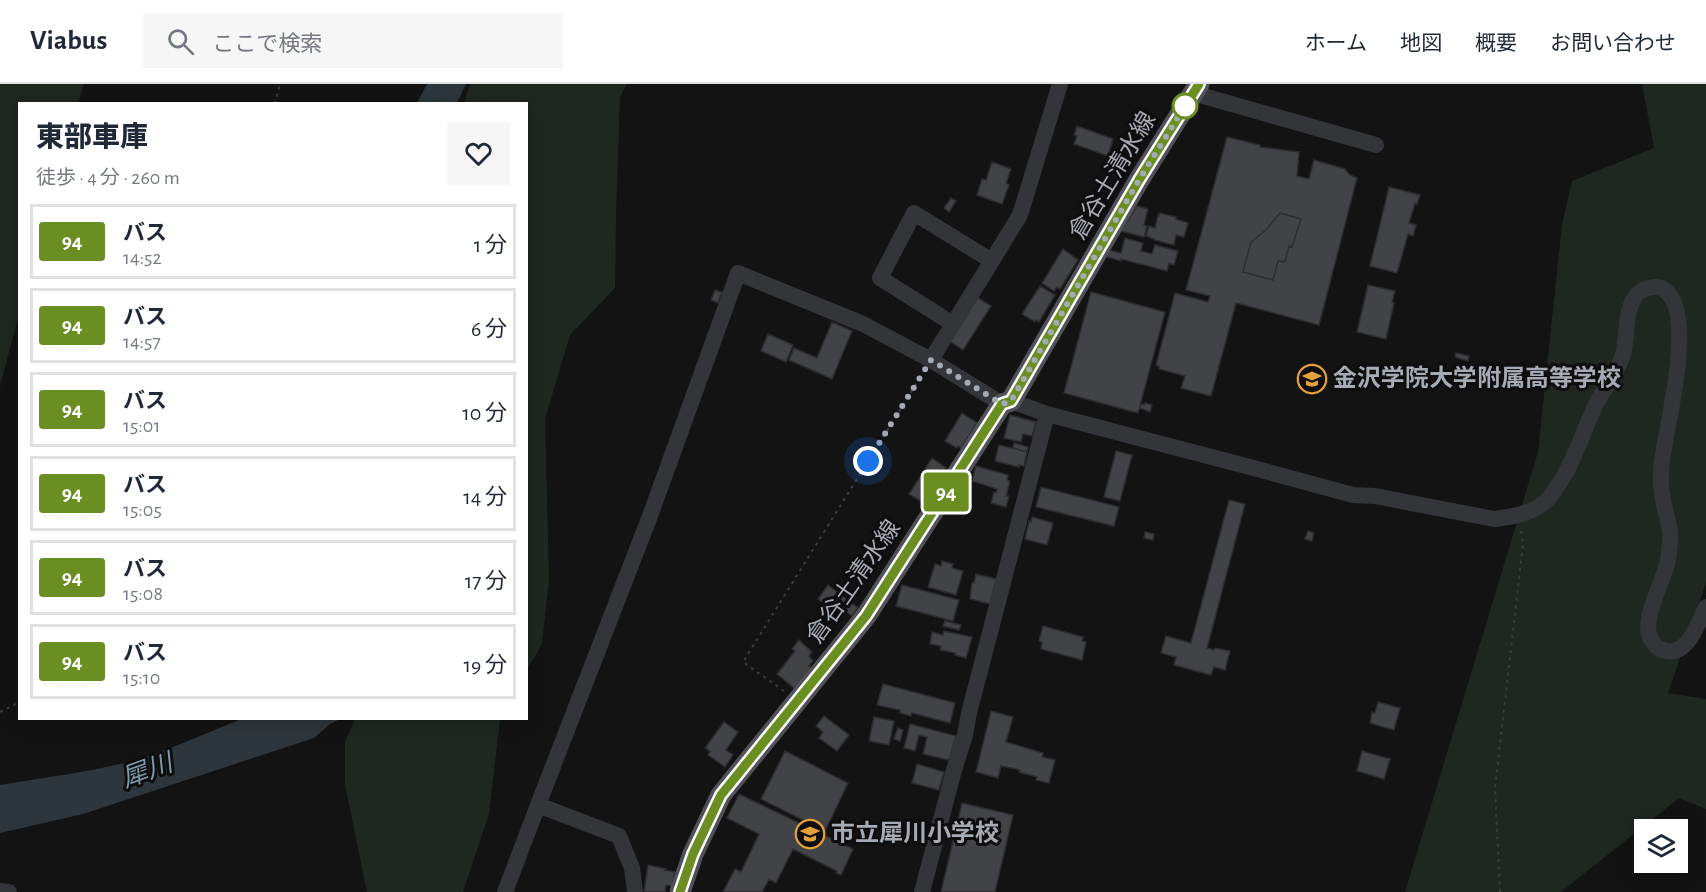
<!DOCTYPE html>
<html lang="ja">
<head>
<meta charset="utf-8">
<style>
  body { margin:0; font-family:"Alegreya Sans","Noto Sans JP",sans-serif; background:#f6f6f7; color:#1f2937; height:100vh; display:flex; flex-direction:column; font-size:22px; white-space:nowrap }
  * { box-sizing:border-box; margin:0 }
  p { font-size:20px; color:#747a83 }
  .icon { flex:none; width:33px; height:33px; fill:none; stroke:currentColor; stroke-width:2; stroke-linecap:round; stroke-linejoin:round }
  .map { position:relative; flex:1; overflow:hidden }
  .panel { position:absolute; left:18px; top:18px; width:510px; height:618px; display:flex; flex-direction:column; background:#fff; border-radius:0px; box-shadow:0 3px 15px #0003 }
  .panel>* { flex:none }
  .badge { padding:0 12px; border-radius:4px; font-size:21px; line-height:39px }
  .fabs { position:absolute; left:1634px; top:735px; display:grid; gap:12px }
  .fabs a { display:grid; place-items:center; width:54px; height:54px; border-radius:0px; background:#fff; box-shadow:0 3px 15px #0003; font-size:30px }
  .you { position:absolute; width:30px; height:30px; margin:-15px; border:4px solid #fff; border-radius:50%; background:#1a73e8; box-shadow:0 0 0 9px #1a73e833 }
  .map>.badge { position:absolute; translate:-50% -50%; box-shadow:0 0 0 3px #fff }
  .round { display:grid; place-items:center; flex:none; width:63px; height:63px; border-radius:0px; background:#f6f6f7 }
  .summary { display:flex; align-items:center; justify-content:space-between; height:102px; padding:0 18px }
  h1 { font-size:28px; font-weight:800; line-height:45px }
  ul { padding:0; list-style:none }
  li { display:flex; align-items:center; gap:18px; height:75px; margin:0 12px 9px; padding:0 6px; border:3px solid #e0e1e3; border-radius:0px }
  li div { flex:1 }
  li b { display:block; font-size:22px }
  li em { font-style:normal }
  li .badge { min-width:66px; font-weight:700; text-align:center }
  header { display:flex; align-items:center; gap:36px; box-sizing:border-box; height:84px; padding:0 30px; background:#fff; border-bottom:2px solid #e0e1e3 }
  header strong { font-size:28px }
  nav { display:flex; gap:33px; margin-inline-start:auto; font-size:21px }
  .search { width:420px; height:54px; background:#f6f6f7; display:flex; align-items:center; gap:15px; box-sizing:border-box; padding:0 21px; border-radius:0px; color:#747a83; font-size:22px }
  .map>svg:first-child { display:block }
  .green { fill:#1f2720 }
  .water { fill:#2d363c }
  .building { fill:#424347; stroke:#2d2d30; stroke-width:1.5 }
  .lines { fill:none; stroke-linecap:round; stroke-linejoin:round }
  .path { stroke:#3a3c40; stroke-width:2; stroke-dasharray:3 4.5; stroke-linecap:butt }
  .minor { stroke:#343539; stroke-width:16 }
  .major { stroke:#505258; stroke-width:21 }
  .line-casing { stroke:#fff; stroke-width:14 }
  .line { stroke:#6b8e23; stroke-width:9 }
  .walk { stroke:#a5abb4; stroke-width:6; stroke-dasharray:0 10.8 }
  .stop-dot { fill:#fff; stroke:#6b8e23; stroke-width:3 }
  .labels { text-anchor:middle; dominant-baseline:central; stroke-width:6; stroke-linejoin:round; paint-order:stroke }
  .street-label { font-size:24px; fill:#a5abb4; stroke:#0e0e0f }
  .poi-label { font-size:24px; font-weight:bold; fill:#a5abb4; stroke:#0e0e0f; text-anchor:start }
  .water-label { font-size:26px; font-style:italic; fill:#7e9aad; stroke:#0e0e0f }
</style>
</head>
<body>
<header>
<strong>Viabus</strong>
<div class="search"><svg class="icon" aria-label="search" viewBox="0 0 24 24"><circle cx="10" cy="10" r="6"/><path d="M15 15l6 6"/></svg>ここで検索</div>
<nav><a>ホーム</a><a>地図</a><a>概要</a><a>お問い合わせ</a></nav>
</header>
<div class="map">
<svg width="1706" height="808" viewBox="0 0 1706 808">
  <rect width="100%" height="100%" fill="#131314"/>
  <path class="green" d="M0 0H84L78 19 20 20 19 231 0 302Z
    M470 0H627L620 13 616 133 615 204 570 251 545 335 549 496 542 560 527 586 526 20 464 19Z
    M1642 0H1706V499L1668 609 1706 615V725L1679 714 1561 808H1405L1538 368 1562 140 1572 97 1654 64Z
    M355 635H500L489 730 463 808H367L345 701V658Z"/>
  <path class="water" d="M427 0H466L457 19H417Z
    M241 635H340L330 640 314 654 83 730 0 749V701C41 694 83 689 124 679 164 668 203 651 241 635Z"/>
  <path class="building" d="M1077 42 1113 55 1108 72 1074 60 1077 52 1074 51Z
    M1227 53 1260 61V63L1299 68 1297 92 1309 95 1314 76 1345 85 1350 91 1357 94 1319 241 1236 219 1211 312 1181 304 1185 292 1159 285V282L1156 281 1175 209 1208 218 1210 212 1186 206Z
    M992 78 1011 85 1006 99 1009 101 1002 120 977 111 982 95 986 96Z
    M1389 103 1420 111 1417 120 1415 119 1409 139 1416 141 1413 152 1408 150 1397 189 1370 182Z
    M951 114 956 117 949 128 944 124Z
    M1137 122 1148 125 1144 141 1147 142 1144 153 1121 147Z
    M1160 129 1176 133V135L1188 139 1184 153 1176 151 1174 161 1154 156V155L1146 152 1149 142 1155 144 1158 131 1159 132Z
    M1280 129 1301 135 1292 163 1289 162 1285 178 1278 177 1273 196 1243 188 1251 158 1267 145Z
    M1125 154 1143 159 1141 167 1152 170 1155 161 1178 167 1174 181 1169 179 1167 187 1121 175V177L1107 173 1108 166 1121 169Z
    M1063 165 1078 176 1060 205 1057 203 1054 207 1042 199Z
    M1368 201 1395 207 1392 218 1394 219 1386 255 1357 248Z
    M1040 202 1055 211 1039 238 1036 236 1035 238 1022 230Z
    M715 206 722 208 718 219 711 216Z
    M1091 208 1165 228 1138 329 1064 309Z
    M977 213 991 222 963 266 949 257Z
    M832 238 852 247 832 295 789 276 794 264 817 274Z
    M768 250 793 261 786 278 761 267Z
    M1456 269 1469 272 1468 277 1455 273Z
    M1145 319 1152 321 1150 328 1140 324 1141 320 1144 321Z
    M962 329 977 339 961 364 958 362 957 364 945 357Z
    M1010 331 1036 338 1032 352 1023 350 1021 358 1004 354Z
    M1014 359 1028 363 1027 368 1013 364Z
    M999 361 1027 368 1024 382 1019 381V383L995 377Z
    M1116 367 1132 371 1120 417 1104 413Z
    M932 374 946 384 928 411 930 413 925 420 909 410Z
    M976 382 1008 391 1007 396 1010 397 1006 412H1009L1006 423 991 419 994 408 996 409 997 405 972 397Z
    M1041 403 1119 423 1114 442 1036 423Z
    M1229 416 1245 420 1207 564 1214 566 1215 564 1230 567 1225 586 1214 583 1211 591 1174 581 1176 573 1161 569 1166 552 1191 559Z
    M1032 433 1053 439 1047 461 1025 455 1029 437 1031 438Z
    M1308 447 1314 449 1312 457 1305 455Z
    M1145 448 1154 450 1153 456 1144 454Z
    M942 477 953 480 952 484 963 487 956 511 928 503 935 480 941 482Z
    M976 490 996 495 990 520 970 515 972 499H974Z
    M828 501 858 524 852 532 844 526 840 531 818 515Z
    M902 501 959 516 953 537 896 522Z
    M829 524 841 533 837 537 826 529Z
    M945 537 961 541 959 546 943 542Z
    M1043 542 1083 553 1082 557 1086 558 1082 576 1041 565 1042 558 1039 557Z
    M944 547 972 553 966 574 955 571V569L940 566 941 562 930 560 932 548 943 551Z
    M799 556 812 568 809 572 813 577 809 582 812 584 795 605 777 590 795 567 792 565Z
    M883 600 955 619 950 639 912 629 911 632 900 629V626L877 621Z
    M1378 618 1400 624 1394 646 1370 639 1372 628 1375 629Z
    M991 627 1013 633 1006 658 1043 669 1042 673 1055 676 1049 699 1036 696 1037 693 1019 688 1020 686 1001 682 998 694 976 688Z
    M824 632 849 651 837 667 819 654 823 648 816 642Z
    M874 633 894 637 889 661 869 657Z
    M724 638 738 648 726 666 733 671 725 683 708 671 710 667 705 664Z
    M910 640 956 652 949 676 923 670 927 653 919 651 915 667 904 664Z
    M898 644 903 646 900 657 894 655Z
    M785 667 848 699 825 747 761 715Z
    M1362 667 1390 675 1384 695 1357 687Z
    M917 680 944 688 939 706 912 699Z
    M739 710 853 765 841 791 836 789 837 787 793 765 776 799 769 795 762 808H723L735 785 741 788 759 750 727 734Z
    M962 719 1013 731 995 808H941Z
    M648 781 666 785 665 786 675 788 672 802 666 801 665 808H644Z"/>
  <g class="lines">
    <path class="path" d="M275 20 280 0
      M784 607 743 578 923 289
      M0 628 20 618
      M1500 808 1495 704 1523 460 1521 446"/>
    <path class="minor" d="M1193 9 1376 61
      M953 240 880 194 914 129 992 177
      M931 276 1020 131 1060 0
      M1011 317 1047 330 1246 382 1353 411 1375 412 1494 435C1511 433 1531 430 1545 418 1549 415 1553 409 1556 404 1574 379 1582 350 1595 322 1603 305 1618 289 1623 270 1628 252 1624 229 1635 213 1640 205 1655 200 1663 205 1698 225 1666 343 1662 377 1661 384 1661 392 1661 399 1661 416 1668 432 1670 448 1671 457 1669 467 1668 476 1664 496 1644 530 1649 550 1651 557 1656 564 1663 566 1687 575 1698 539 1706 523
      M0 807 9 808
      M505 808 538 721
      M635 808 632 784 619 752 538 721 650 432 738 189 863 240 931 276 1002 320
      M922 808 954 686 965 651 969 629 1047 330"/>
    <path class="major" d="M680 808 693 770 721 711 866 532 1002 320 1011 317 1139 96 1199 0"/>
  </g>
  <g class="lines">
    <g class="line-casing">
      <path id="line" d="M680 808 693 770 721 711 866 532 1002 320 1011 317 1139 96 1199 0"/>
    </g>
    <use href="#line" class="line"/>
    <path class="walk" d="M868 377 931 276 1002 320 1011 317 1139 96 1185 22"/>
  </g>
  <defs>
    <g id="school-ring" transform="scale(1.5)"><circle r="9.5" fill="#0e0e0f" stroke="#e4a13b" stroke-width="1.5"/><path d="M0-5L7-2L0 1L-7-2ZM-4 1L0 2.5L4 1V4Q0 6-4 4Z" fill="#e4a13b"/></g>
  </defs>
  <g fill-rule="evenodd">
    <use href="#school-ring" x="1312" y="295"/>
    <use href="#school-ring" x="810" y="750"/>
  </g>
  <circle class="stop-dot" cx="1185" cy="22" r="12"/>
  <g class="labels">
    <g class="street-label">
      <text transform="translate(1113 92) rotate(-59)">倉谷土清水線</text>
      <text transform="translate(854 498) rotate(-55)">倉谷土清水線</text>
    </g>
    <g class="poi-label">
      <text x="1333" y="295">金沢学院大学附属高等学校</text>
      <text x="831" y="750">市立犀川小学校</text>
    </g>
    <g class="water-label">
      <text transform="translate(147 687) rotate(-20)">犀川</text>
    </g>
  </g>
</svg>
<div class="fabs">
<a><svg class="icon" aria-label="layers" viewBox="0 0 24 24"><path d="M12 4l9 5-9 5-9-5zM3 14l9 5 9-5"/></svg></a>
</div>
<div class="you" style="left:868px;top:377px"></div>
<b class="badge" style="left:946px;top:408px;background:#6b8e23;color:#fff">94</b>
<section class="panel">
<div class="summary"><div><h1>東部車庫</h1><p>徒歩 · 4 分 · 260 m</p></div><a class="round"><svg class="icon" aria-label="heart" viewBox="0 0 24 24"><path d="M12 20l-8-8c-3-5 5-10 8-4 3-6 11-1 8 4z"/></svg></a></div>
<ul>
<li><span class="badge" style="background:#6b8e23;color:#fff">94</span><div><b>バス</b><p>14:52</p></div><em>1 分</em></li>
<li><span class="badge" style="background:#6b8e23;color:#fff">94</span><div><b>バス</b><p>14:57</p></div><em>6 分</em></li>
<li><span class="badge" style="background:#6b8e23;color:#fff">94</span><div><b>バス</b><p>15:01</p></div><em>10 分</em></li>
<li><span class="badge" style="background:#6b8e23;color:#fff">94</span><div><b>バス</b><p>15:05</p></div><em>14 分</em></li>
<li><span class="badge" style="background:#6b8e23;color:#fff">94</span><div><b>バス</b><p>15:08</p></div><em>17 分</em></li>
<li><span class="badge" style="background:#6b8e23;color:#fff">94</span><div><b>バス</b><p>15:10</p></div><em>19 分</em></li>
</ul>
</section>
</div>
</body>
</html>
